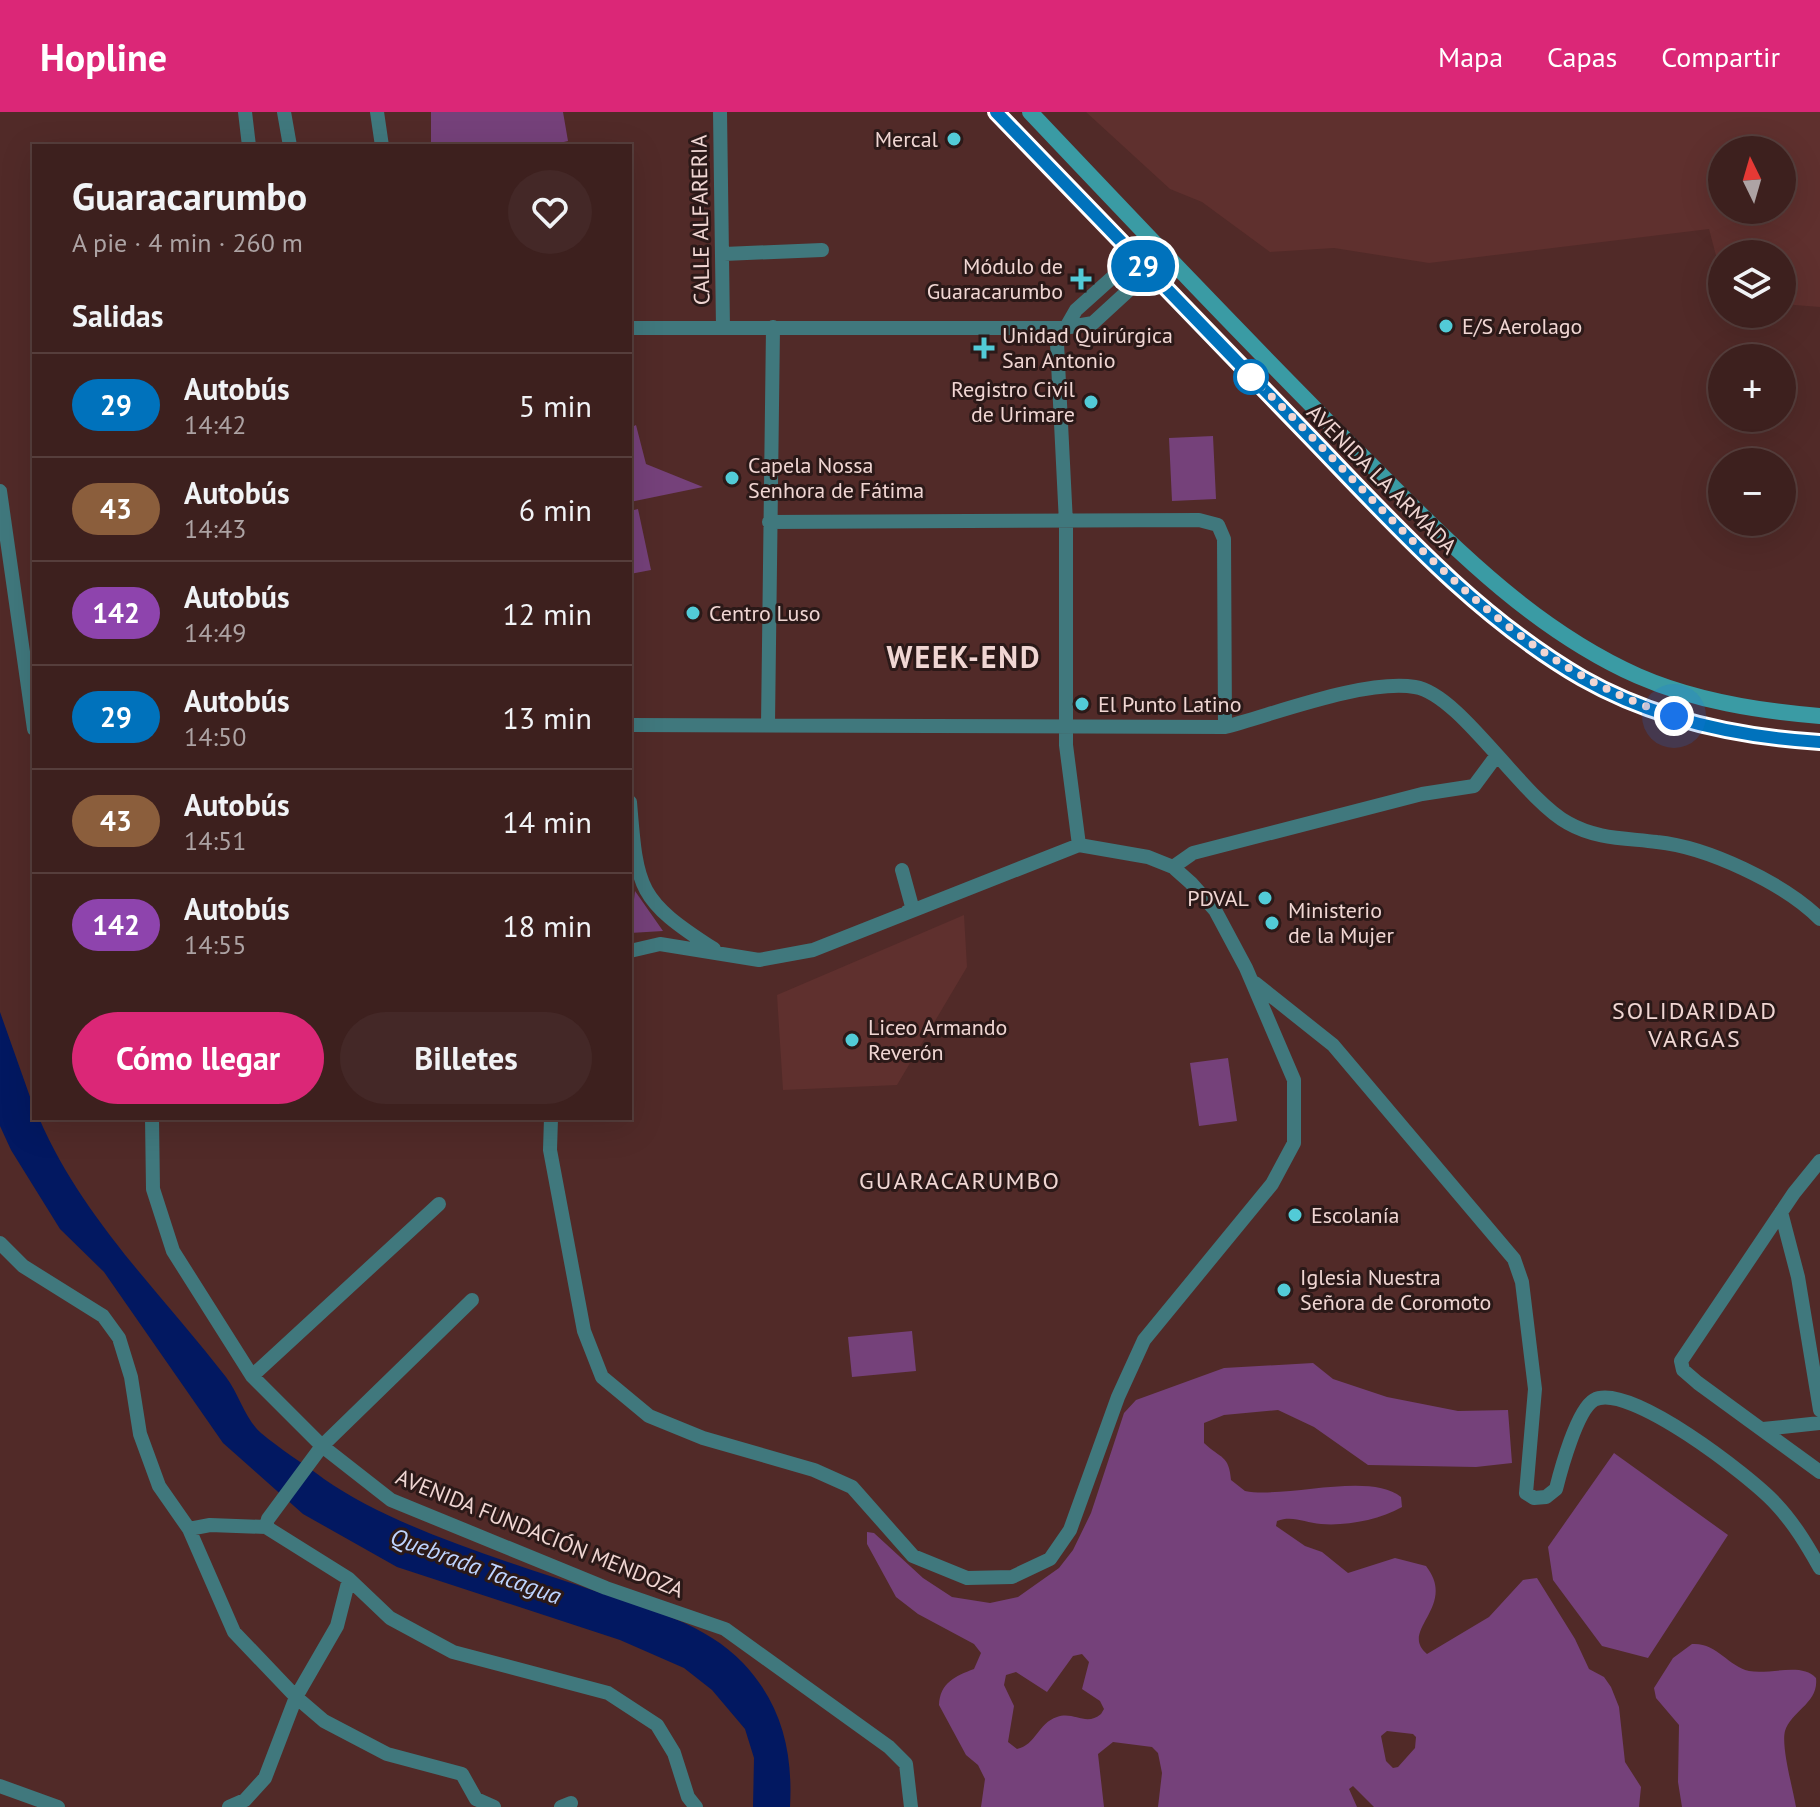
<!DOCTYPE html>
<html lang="es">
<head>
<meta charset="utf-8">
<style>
  body { margin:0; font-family:"PT Sans",sans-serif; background:#442827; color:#f1f3f6; height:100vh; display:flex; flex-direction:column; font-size:30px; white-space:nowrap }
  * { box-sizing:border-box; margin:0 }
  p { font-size:26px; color:#ada3a4 }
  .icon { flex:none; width:44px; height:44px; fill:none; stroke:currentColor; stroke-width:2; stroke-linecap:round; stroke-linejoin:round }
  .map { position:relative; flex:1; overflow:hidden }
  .side { position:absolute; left:32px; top:32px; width:600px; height:976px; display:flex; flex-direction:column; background:#3d201e; border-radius:0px; box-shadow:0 8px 32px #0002,0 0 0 2px #563e3c }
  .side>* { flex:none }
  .badge { padding:0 16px; border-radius:26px; font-size:28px; line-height:52px }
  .needle { width:52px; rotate:355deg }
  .fabs { position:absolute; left:1708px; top:24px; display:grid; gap:16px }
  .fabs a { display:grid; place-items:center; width:88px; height:88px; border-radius:50%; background:#3d201e; box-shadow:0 8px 32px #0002,0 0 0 2px #563e3c; font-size:40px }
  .you { position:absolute; width:40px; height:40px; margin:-20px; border:6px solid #fff; border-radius:50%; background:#1a73e8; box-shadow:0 0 0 12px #1a73e833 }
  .map>.badge { position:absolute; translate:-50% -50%; box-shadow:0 0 0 4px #fff }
  h2 { padding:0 40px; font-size:30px; line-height:72px }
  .round { display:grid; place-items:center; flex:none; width:84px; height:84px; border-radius:42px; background:#442827 }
  .head { display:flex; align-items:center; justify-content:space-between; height:136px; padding:0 40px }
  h1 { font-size:38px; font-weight:800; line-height:60px }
  .button { display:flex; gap:16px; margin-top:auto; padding:16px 40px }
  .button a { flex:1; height:92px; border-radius:48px; background:#db2777; color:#fff; font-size:32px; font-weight:800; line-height:92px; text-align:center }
  .button a+a { background:#442827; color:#f1f3f6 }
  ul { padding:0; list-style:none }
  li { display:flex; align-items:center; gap:24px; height:104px; padding:0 40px; border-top:2px solid #563e3c }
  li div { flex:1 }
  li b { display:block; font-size:30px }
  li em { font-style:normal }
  li .badge { min-width:88px; font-weight:700; text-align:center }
  header { display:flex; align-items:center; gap:48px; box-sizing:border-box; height:112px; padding:0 40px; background:#db2777; color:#fff }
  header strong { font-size:38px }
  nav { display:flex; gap:44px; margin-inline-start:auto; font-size:28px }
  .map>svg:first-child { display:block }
  .built { fill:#5f302e; fill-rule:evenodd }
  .green { fill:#75417a; fill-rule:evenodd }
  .water { fill:#021861 }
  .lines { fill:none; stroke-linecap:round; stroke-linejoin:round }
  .minor { stroke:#40787d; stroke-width:14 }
  .secondary { stroke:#3a9ba4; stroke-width:16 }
  .line-casing { stroke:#fff; stroke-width:18 }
  .line { stroke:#0072bc; stroke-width:12 }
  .walk { stroke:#f0d6d3; stroke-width:8; stroke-dasharray:0 14.4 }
  .poi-dot { fill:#52cbd7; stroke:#2b1918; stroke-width:3 }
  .stop-dot { fill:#fff; stroke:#0072bc; stroke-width:4 }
  .labels { text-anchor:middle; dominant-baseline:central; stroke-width:6; stroke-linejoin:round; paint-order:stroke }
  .poi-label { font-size:22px; fill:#f0d6d3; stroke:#2b1918; text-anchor:start }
  .street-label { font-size:22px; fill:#f0d6d3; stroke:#2b1918 }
  .neighbourhood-label { font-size:24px; letter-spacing:2px; fill:#f0d6d3; stroke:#2b1918 }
  .water-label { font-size:24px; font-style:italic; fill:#bed4ff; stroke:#2b1918 }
  .district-label { font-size:30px; font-weight:bold; letter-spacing:2px; fill:#f0d6d3; stroke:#2b1918 }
</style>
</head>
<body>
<header>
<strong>Hopline</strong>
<nav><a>Mapa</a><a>Capas</a><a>Compartir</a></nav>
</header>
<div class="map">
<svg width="1820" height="1695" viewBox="0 0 1820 1695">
  <rect width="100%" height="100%" fill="#512a28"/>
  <path class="built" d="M1086 0H1820V195L1782 192V142H1722V166L1709 117 1429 151 1334 136 1270 140 1202 90 1170 77ZM1722 38H1782V98H1722Z
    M964 803 967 855 897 973 783 978 777 883Z"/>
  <path class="green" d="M431 0H563L568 29 547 34H431Z
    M636 313 646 352 703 375 630 390V316Z
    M1213 324 1216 387 1172 389 1169 326Z
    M638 397 651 458 630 462V399Z
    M635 779 663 819 630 821Z
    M1228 946 1237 1009 1199 1014 1190 951Z
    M912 1219 916 1259 852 1265 848 1225Z
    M1313 1251 1333 1267 1387 1285 1458 1299 1508 1298 1512 1351 1476 1355 1368 1353 1314 1315 1278 1298 1224 1303 1204 1311V1331C1221 1347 1229 1343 1231 1368L1245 1379C1284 1387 1370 1359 1401 1385L1402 1395C1379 1408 1347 1414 1321 1412 1305 1411 1293 1403 1277 1409L1276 1414 1305 1434 1322 1440 1348 1461 1395 1446 1426 1454C1458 1495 1398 1518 1427 1542L1489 1505 1523 1468 1537 1466 1575 1527 1589 1557 1604 1565 1611 1575 1619 1595 1625 1650 1641 1675 1639 1695H1374L1353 1674 1349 1677 1357 1695H1158L1162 1661 1158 1641 1152 1635 1113 1630 1098 1642 1104 1695H981L985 1667 978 1653 966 1643 939 1593C940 1571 955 1564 974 1557L981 1541 974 1532 918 1502 896 1485 867 1432V1420L874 1421 923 1466 952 1485 990 1491 1018 1485 1059 1456 1073 1438 1091 1401 1124 1301 1136 1288 1224 1256ZM1082 1542 1089 1550 1082 1577 1100 1589 1104 1597 1101 1602C1086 1615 1074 1599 1057 1605 1038 1611 1036 1633 1017 1637L1008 1630 1014 1594 1004 1573 1006 1563 1016 1560 1047 1580 1073 1544ZM1387 1619 1413 1622 1416 1625 1415 1636 1398 1655 1393 1656 1386 1649 1381 1624Z
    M1614 1341 1728 1423 1648 1546 1602 1534 1553 1468 1548 1435Z
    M1692 1532C1716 1530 1728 1554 1749 1559 1770 1563 1802 1550 1816 1566 1819 1591 1791 1599 1785 1619 1781 1635 1793 1677 1796 1695H1682L1678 1670 1679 1613 1656 1586 1654 1576 1673 1546Z"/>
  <path class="water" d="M0 900 34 996V1006H39C82 1106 160 1180 226 1265 239 1282 245 1307 261 1321 280 1337 304 1352 324 1367 397 1418 513 1451 598 1480 647 1496 706 1512 743 1551 782 1592 793 1640 790 1695H753L754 1646 745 1617 712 1578 684 1556 620 1528 397 1455 303 1402 223 1331 104 1160 60 1117 11 1038 0 1014Z"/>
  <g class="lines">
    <path class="minor" d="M245 0 249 34
      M284 0 290 34
      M377 0 382 34
      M720 0 723 216
      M724 142 822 138
      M630 216H1064L1093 211 1167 143
      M0 379 34 617
      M769 410 1199 408 1218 413 1224 427 1225 615C1275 602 1365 567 1415 575 1460 582 1522 686 1568 711 1596 727 1625 726 1657 730 1707 735 1784 771 1820 807
      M768 612 773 215
      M630 613 1225 615
      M630 690C637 778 638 788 714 837
      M1079 733 1066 633V411L1057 231 1076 198 1153 129
      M1173 755 1193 741 1422 682 1474 674 1497 643
      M902 758 913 798 907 800
      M1255 871 1333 933 1514 1147 1522 1170 1535 1277 1526 1381 1534 1386 1546 1385 1556 1377C1561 1357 1577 1298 1594 1288 1628 1269 1751 1365 1775 1391 1794 1411 1807 1433 1820 1456
      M152 1006 153 1077 173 1139 252 1264 322 1334 391 1388 606 1476 725 1517 889 1635 906 1652 911 1695
      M551 1006 550 1038 584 1219 602 1265 649 1304 703 1326 814 1358 852 1375 913 1444 967 1466 1012 1465 1050 1447 1070 1418 1118 1285 1144 1228 1272 1072 1294 1031V968L1246 856 1215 798 1191 771 1173 755 1148 745 1079 733 813 838 759 848 660 832 630 839
      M1820 1049 1794 1081 1681 1249 1683 1258 1698 1271 1820 1360
      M1781 1100 1798 1165 1820 1298
      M0 1131 23 1154 103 1204 119 1226 131 1265 140 1322 159 1374 189 1417 210 1413 266 1415 349 1467 390 1506 453 1540 608 1581 657 1613 674 1641 688 1685 696 1695
      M252 1264 439 1092
      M1763 1317 1820 1311
      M266 1415 268 1407 322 1334 472 1188
      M189 1417 234 1520 296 1585 324 1609 387 1642 462 1662 476 1687 494 1695
      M0 1674 58 1695
      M229 1695 245 1688 265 1666 296 1585 337 1514 349 1467
      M561 1695 571 1691"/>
    <path class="secondary" d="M996 0C1098 106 1200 212 1303 318 1389 407 1473 503 1582 566 1653 607 1739 625 1820 630
      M1030 0C1138 114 1246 228 1357 339 1443 424 1526 514 1638 564 1695 589 1758 599 1820 604"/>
  </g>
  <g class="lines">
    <g class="line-casing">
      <path id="line" d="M996 0C1099 108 1203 215 1307 322 1392 410 1475 504 1582 566 1654 607 1739 625 1820 630"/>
    </g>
    <use href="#line" class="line"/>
    <path class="walk" d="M1251 265C1384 389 1493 547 1674 604"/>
  </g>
  <g class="poi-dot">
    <circle cx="954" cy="27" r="8"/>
    <path d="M1077 155h8v8h8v8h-8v8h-8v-8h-8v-8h8z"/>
    <circle cx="1446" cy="214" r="8"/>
    <path d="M980 224h8v8h8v8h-8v8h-8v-8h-8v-8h8z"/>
    <circle cx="1091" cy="290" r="8"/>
    <circle cx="732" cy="366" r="8"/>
    <circle cx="693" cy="501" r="8"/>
    <circle cx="1082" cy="592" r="8"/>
    <circle cx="1265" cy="786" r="8"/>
    <circle cx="1272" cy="811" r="8"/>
    <circle cx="852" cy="928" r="8"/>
    <circle cx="1295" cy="1103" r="8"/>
    <circle cx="1284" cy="1178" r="8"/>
  </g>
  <circle class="stop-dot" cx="1251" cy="265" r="16"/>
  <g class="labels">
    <g class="poi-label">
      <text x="938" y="27" text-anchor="end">Mercal</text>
      <text x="1063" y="154" text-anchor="end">Módulo de<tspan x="1063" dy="25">Guaracarumbo</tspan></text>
      <text x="1462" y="214">E/S Aerolago</text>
      <text x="1002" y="223">Unidad Quirúrgica<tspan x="1002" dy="25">San Antonio</tspan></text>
      <text x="1075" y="277" text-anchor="end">Registro Civil<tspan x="1075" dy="25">de Urimare</tspan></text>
      <text x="748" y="353">Capela Nossa<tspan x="748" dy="25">Senhora de Fátima</tspan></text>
      <text x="709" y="501">Centro Luso</text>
      <text x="1098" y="592">El Punto Latino</text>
      <text x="1249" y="786" text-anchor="end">PDVAL</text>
      <text x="1288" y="798">Ministerio<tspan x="1288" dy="25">de la Mujer</tspan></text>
      <text x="868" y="915">Liceo Armando<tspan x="868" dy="25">Reverón</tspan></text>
      <text x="1311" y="1103">Escolanía</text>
      <text x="1300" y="1165">Iglesia Nuestra<tspan x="1300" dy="25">Señora de Coromoto</tspan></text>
    </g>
    <g class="street-label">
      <text transform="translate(700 108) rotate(-91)">CALLE ALFARERIA</text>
      <text transform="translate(1382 367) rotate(45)">AVENIDA LA ARMADA</text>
      <text transform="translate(540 1421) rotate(22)">AVENIDA FUNDACIÓN MENDOZA</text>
    </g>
    <g class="neighbourhood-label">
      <text x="1695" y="898">SOLIDARIDAD<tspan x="1695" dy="28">VARGAS</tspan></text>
      <text x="960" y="1068">GUARACARUMBO</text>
    </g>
    <g class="water-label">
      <text transform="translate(476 1454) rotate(20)">Quebrada Tacagua</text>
    </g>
    <g class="district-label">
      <text x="964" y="544">WEEK-END</text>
    </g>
  </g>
</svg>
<div class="fabs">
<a><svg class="needle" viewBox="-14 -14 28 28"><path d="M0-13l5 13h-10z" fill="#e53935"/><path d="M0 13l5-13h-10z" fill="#ada3a4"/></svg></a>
<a><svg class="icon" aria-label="layers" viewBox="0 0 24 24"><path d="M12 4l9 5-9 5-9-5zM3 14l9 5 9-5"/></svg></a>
<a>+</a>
<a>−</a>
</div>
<div class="you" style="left:1674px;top:604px"></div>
<b class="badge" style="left:1143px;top:154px;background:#0072bc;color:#fff">29</b>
<section class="side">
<div class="head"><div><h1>Guaracarumbo</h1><p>A pie · 4 min · 260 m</p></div><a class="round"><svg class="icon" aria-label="heart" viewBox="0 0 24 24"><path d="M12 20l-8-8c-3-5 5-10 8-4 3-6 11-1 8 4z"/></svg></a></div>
<h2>Salidas</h2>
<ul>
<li><span class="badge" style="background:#0072bc;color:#fff">29</span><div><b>Autobús</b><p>14:42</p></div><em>5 min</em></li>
<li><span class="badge" style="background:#8b5e3c;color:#fff">43</span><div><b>Autobús</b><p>14:43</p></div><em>6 min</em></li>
<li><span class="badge" style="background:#8e44ad;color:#fff">142</span><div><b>Autobús</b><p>14:49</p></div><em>12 min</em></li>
<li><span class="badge" style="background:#0072bc;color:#fff">29</span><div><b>Autobús</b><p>14:50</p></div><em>13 min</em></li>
<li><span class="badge" style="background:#8b5e3c;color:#fff">43</span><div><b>Autobús</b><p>14:51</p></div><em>14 min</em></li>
<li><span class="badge" style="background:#8e44ad;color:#fff">142</span><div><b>Autobús</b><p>14:55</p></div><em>18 min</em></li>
</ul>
<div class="button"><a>Cómo llegar</a><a>Billetes</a></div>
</section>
</div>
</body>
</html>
